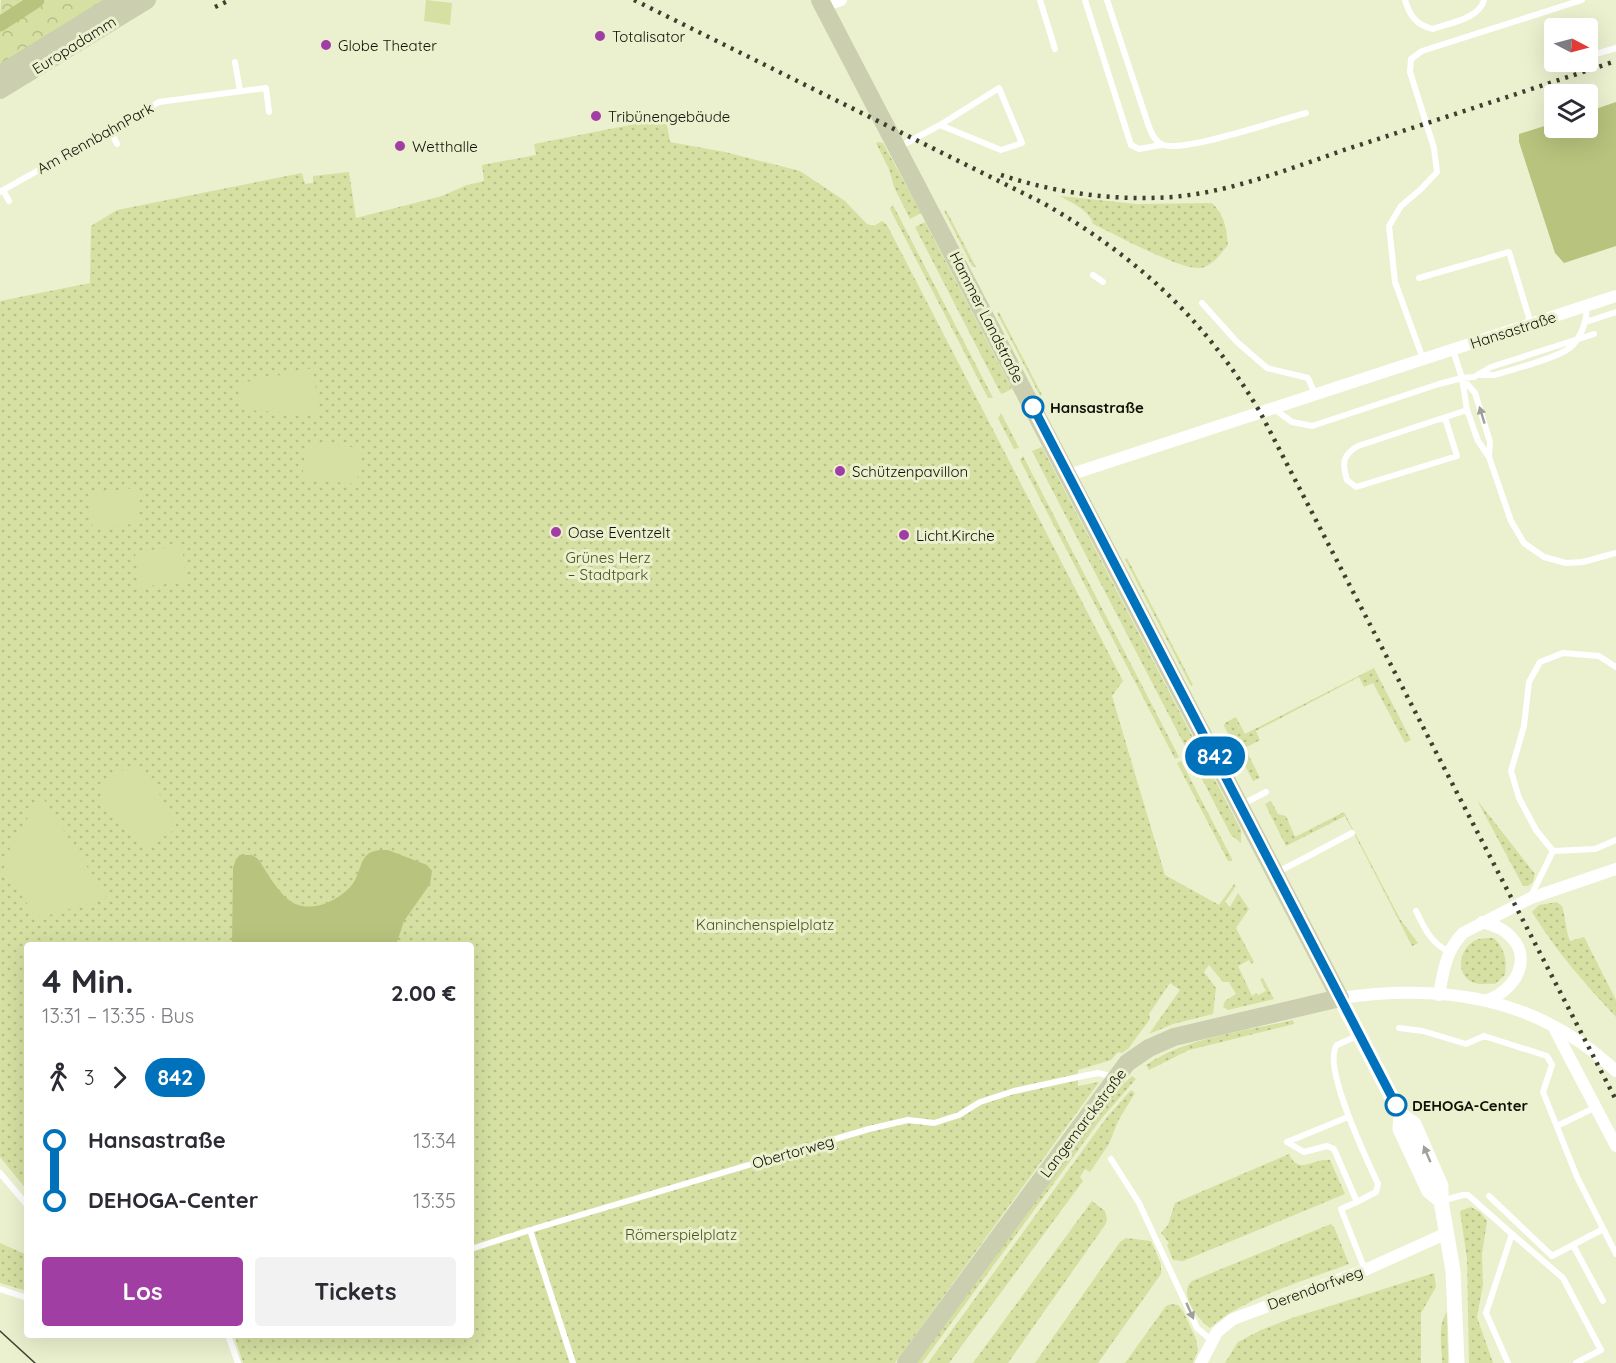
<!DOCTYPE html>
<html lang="de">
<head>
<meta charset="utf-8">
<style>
  body { margin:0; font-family:Quicksand,sans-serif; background:#f2f2f3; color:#2b2b33; height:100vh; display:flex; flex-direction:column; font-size:22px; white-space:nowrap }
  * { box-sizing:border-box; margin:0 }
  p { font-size:20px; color:#7c7c81 }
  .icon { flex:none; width:33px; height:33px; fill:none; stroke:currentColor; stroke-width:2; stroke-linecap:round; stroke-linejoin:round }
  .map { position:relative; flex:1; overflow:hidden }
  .sheet { position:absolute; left:24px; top:942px; width:450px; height:396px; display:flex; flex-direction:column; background:#fff; border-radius:6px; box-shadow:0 6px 24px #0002 }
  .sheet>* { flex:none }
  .badge { padding:0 12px; border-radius:20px; font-size:21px; line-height:39px }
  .needle { width:39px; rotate:96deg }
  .fabs { position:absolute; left:1544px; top:18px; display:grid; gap:12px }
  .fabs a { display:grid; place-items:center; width:54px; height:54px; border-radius:6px; background:#fff; box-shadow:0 6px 24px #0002; font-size:30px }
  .map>.badge { position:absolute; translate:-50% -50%; box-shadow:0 0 0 3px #fff }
  .legs { display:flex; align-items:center; gap:9px; height:66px; padding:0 18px; font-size:20px }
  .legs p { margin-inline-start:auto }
  .summary { display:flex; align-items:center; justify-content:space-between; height:102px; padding:0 18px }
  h1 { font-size:33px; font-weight:800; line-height:45px }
  .button { display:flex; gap:12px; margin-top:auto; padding:12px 18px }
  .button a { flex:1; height:69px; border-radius:6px; background:#a03ea4; color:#fff; font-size:24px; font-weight:800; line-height:69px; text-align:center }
  .button a+a { background:#f2f2f3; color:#2b2b33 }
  ul { padding:0 18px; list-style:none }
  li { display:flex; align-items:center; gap:21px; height:60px; font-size:22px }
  li i { display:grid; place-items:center; width:9px; height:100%; margin:0 8px; background:currentColor }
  li i::after { content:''; width:15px; height:15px; margin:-8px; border:4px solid; border-radius:50%; background:#fff }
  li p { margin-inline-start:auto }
  li:first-child i { background:linear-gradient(#0000 50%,currentColor 0) }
  li:last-child i { background:linear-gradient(currentColor 50%,#0000 0) }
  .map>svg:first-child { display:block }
  .grass { fill:url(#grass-dots) }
  .forest { fill:url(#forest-crowns) }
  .pitch { fill:#d5e0a2 }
  .water { fill:#b8c37d }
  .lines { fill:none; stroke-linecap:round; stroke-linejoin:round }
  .canal { stroke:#b8c37d; stroke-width:15 }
  .service { stroke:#fff; stroke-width:6 }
  .minor { stroke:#fff; stroke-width:12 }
  .tertiary { stroke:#fff; stroke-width:15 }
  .secondary { stroke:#cbceaf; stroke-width:18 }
  .tram { stroke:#3d4030; stroke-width:1.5 }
  .rail { stroke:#3d4030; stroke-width:4.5; stroke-dasharray:3 6; stroke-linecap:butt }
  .oneway { fill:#9fa09b }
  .line-1-casing { stroke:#fff; stroke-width:14 }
  .line-1 { stroke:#0072bc; stroke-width:9 }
  .poi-dot { fill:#a03ea4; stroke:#ebf1cf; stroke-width:2 }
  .stop-1-dot { fill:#fff; stroke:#0072bc; stroke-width:3 }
  .labels { text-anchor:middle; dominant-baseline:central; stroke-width:6; stroke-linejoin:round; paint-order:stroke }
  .poi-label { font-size:15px; fill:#0f1106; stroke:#ebf1cf; text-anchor:start }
  .street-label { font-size:15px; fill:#0f1106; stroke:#ebf1cf }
  .stop-label { font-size:15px; font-weight:bold; fill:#0f1106; stroke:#ebf1cf; text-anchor:start }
  .park-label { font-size:15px; fill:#4b521e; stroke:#ebf1cf }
</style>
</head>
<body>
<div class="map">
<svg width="1616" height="1363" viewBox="0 0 1616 1363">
  <defs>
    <pattern id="grass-dots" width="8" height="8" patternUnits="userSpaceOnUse" patternTransform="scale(1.5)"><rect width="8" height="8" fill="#d5e0a2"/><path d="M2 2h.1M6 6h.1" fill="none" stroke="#b6bf8a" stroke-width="1.8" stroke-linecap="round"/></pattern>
    <pattern id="forest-crowns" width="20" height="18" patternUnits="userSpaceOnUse" patternTransform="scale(1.5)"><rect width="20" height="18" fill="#d5e0a2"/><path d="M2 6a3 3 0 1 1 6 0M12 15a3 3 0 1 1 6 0" fill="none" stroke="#b6bf8a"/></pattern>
  </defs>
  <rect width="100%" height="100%" fill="#ebf1cf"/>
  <path class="grass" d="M660 119V121L666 120 670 142 725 152 800 171 845 201 867 224 874 226 882 221 887 225 1123 681 1112 696 1165 875 1219 905 1234 884 1236 886 1225 902 1230 907 1238 893 1249 909 1236 928 1254 962 1252 964 1249 960 1238 966 1252 996 1256 993 1258 995 1266 991 1260 979 1263 978 1274 999 1228 1010 1223 1007 1225 1001 1236 994 1229 982H1223L1209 965 1204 972 1216 988 1213 1014 1173 1024 1149 1034 1180 990 1170 983 1149 1014 1150 1019 1128 1049 1122 1053 1118 1052 1111 1060 1078 1070V1086L1099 1082 895 1363H243L234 1335H471V945H27V1190L0 1157V301L90 283 91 226 117 210 302 173 305 184 313 183V176L349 172 356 218 442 196 467 185 484 181 482 165 536 155 534 144Z
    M878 142 883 143 921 213 910 219 894 187 889 169 876 143Z
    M1060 196 1136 204 1212 203C1225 216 1226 227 1228 245 1221 253 1212 267 1200 268 1180 270 1115 234 1093 224 1090 210 1071 203 1060 196Z
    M893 205 993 398H988L890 209Z
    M946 210 976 267 972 266 944 211Z
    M925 222 1012 389 1001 394 915 227Z
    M999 312 1042 395 1040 396 997 313Z
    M1001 413 1019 448 1014 449 998 418Z
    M1042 447 1241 830V843L1231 835 1032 451Z
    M1023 456 1179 757 1175 759 1020 460Z
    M1127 558 1193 685 1191 686 1125 559Z
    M1374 668 1411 740 1405 743 1373 683 1364 687 1359 677 1256 731 1260 740 1245 748 1260 778 1253 781 1224 726 1225 723 1236 717 1245 734Z
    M1181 761 1232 859V861H1228L1177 763Z
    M1477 800 1535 874 1533 882 1528 886H1523Z
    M1271 801 1278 814 1286 816 1295 837 1344 812 1400 919 1418 943 1412 946 1345 816 1286 846 1265 804Z
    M1557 902 1562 906C1566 918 1565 929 1570 941L1584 937 1616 1000V1017C1585 984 1556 951 1532 912L1539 905Z
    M1494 938C1505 950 1507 959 1505 975L1495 984C1489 983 1481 985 1475 983 1453 976 1459 945 1479 939 1483 938 1489 938 1494 938Z
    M1293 1020 1294 1024 1189 1050 1149 1070 1146 1065C1186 1038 1246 1031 1293 1020Z
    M1132 1076 1136 1079 1101 1119 922 1363H916L1113 1094Z
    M1131 1090 1135 1093 1118 1121 1109 1144 1090 1172 1085 1169 1080 1177 1083 1181 949 1363H928L1107 1117Z
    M1289 1154C1299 1176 1313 1158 1330 1160L1345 1194 1183 1261 1173 1260 1167 1245 1169 1243 1161 1233 1168 1225 1175 1203Z
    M1092 1201 1105 1211 1107 1220 1105 1225 1008 1363H973Z
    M1471 1207 1480 1212 1487 1221 1482 1254 1483 1285 1477 1317 1493 1363H1469L1467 1259 1460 1211Z
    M1331 1224 1334 1227 1349 1264C1307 1280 1242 1298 1210 1328 1199 1320 1177 1294 1192 1281Z
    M1126 1238 1151 1241 1161 1264V1274L1098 1363H1035L1120 1242Z
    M0 1243 27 1255V1291L0 1283Z
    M1434 1273 1436 1287 1421 1313V1363H1225L1238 1342 1261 1330 1292 1318Z
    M1171 1304 1178 1305 1183 1311 1196 1339 1198 1350 1193 1363H1125L1166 1306Z
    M1447 1312 1448 1363H1442C1442 1347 1437 1325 1447 1312Z"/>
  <path class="forest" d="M1 0H28L0 18Z
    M46 0H106L0 65V30Z"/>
  <path class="pitch" d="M426 0 452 3 450 25 424 21Z
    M313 368 319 414 242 410 237 384Z
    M306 443 361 448 357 484 302 479Z
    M136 488 140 523 93 529 88 493Z
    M182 546 186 582 139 587 135 552Z
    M134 766C152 774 168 810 177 828 169 833 158 842 148 844 136 846 123 825 116 817 113 813 107 809 104 803 92 784 120 770 134 766Z
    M41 795 107 898 46 916H36L4 871 5 857Z"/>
  <path class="water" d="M1616 102V246L1564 263 1555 253 1519 142V134L1554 123V128H1587V112Z
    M388 850 427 865 432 871 430 884 404 921 396 945H232L233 868 236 859 240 855H252L258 859C267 872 276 890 289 900 308 915 337 902 351 886 359 877 359 864 366 856 371 850 380 850 388 850Z"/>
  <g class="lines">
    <path class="canal" d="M0 24 37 0"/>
    <path class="service" d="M1040 0 1055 49
      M1085 0 1131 145 1139 149 1161 145
      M1107 0 1147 121C1150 130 1153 139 1161 144 1178 155 1282 119 1306 113
      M1405 0C1410 16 1416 25 1433 29 1449 23 1479 19 1484 0
      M1599 53 1616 48
      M235 62 240 91
      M110 130 117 144
      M899 147 940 125 1001 150 1022 143 999 88 940 125
      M3 190 9 201
      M0 192 159 102 266 88 269 112
      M1093 275 1103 282
      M1419 278 1509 252 1531 324
      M1202 303 1237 342 1267 368 1308 378 1315 394
      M1586 322 1616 312
      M1453 350 1462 378 1467 410 1478 441 1489 457 1511 521 1524 543 1544 557 1566 563 1583 562 1616 553
      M1423 359 1395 282 1389 226 1401 206 1421 189 1437 172 1434 148 1410 72 1411 59 1422 51 1582 0
      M1481 375H1494C1517 368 1544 362 1565 351 1579 344 1588 321 1586 306
      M1462 378 1475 393 1490 442 1489 456
      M1273 408 1292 422 1312 426 1439 384 1462 378 1474 377 1491 367 1594 334
      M1445 418 1457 456 1356 487 1347 480C1342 464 1342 455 1358 446L1467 410
      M1241 805 1266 792
      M1553 851 1536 830 1519 798 1511 771 1524 726 1529 682 1540 662 1563 653 1599 656 1616 667
      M1553 851 1595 849 1616 840
      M1278 872 1352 833
      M1531 896 1553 851
      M1416 911C1425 929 1430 942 1449 952
      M1399 1028 1423 1031 1466 1044 1484 1036 1547 1056 1552 1065 1543 1092 1577 1177 1616 1254
      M1557 1126 1596 1107
      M1287 1142 1304 1152 1327 1146 1334 1149 1357 1202 1341 1209 1365 1270
      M1287 1142 1348 1117
      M1111 1159 1139 1203 1197 1328 1211 1340
      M0 1173 27 1205
      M1489 1196 1552 1256 1603 1229
      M1441 1201 1463 1195H1468L1512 1234 1486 1313 1508 1363
      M1357 1202 1376 1192 1378 1184C1368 1162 1321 1065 1337 1045L1359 1035
      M530 1230 573 1363
      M1512 1234 1563 1278 1601 1350 1576 1363
      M1573 1245 1603 1301
      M471 1249 530 1230 869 1129 908 1120 934 1123 959 1115 980 1102 1014 1091 1078 1077 1098 1073 1114 1077
      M0 1289 27 1298
      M228 1335 238 1363"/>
    <path class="minor" d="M823 6 841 0
      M1069 475 1616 296
      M1482 922C1491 925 1501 927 1508 934 1535 957 1515 991 1487 1000
      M1439 995C1443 972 1446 950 1463 933L1531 898 1616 869
      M1340 998C1444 983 1537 997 1616 1071
      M1553 1026 1616 1146
      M1201 1363 1217 1332 1233 1319 1365 1270 1447 1233"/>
    <path class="tertiary" d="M1340 998 1401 1115 1414 1124 1441 1186V1201L1453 1271 1457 1363
      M1401 1115 1400 1129 1429 1191 1441 1201"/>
    <path class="secondary" d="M820 0 1340 998 1174 1037 1149 1048 1127 1063 906 1363
      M0 74 120 0
      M0 90 147 0"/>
    <path class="tram" d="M0 1331 35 1363"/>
    <path class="rail" d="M634 0 1043 203C1137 257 1204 318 1260 412L1616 1100
      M215 7 230 0
      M1001 175C1056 193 1114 201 1172 197 1232 192 1291 168 1347 149 1437 120 1526 91 1616 61"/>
  </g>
  <defs><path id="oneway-solid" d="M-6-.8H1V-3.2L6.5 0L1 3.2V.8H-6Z" transform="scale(1.5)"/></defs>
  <g class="oneway">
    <use href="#oneway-solid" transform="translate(1482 415) rotate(-107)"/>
    <use href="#oneway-solid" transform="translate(1427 1154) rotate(-113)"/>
    <use href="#oneway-solid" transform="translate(1190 1311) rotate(66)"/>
  </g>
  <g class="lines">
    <g class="line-1-casing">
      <path id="line-1" d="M1033 407 1396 1105"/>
    </g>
    <use href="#line-1" class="line-1"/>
  </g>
  <g class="poi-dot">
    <circle cx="600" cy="36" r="6"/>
    <circle cx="326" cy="45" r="6"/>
    <circle cx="596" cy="116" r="6"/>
    <circle cx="400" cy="146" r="6"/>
    <circle cx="840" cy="471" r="6"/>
    <circle cx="556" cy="532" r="6"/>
    <circle cx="904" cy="535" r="6"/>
  </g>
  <g class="stop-1-dot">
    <circle cx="1033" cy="407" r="10"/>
    <circle cx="1396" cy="1105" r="10"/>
  </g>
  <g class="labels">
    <g class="poi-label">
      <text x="612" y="36">Totalisator</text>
      <text x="338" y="45">Globe Theater</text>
      <text x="608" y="116">Tribünengebäude</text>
      <text x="412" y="146">Wetthalle</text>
      <text x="852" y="471">Schützenpavillon</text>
      <text x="568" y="532">Oase Eventzelt</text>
      <text x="916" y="535">Licht.Kirche</text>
    </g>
    <g class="street-label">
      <text transform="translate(74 45) rotate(-32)">Europadamm</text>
      <text transform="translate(95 138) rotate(-29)">Am RennbahnPark</text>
      <text transform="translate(987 317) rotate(63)">Hammer Landstraße</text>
      <text transform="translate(1513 330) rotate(-18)">Hansastraße</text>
      <text transform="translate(1083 1123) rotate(-53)">Langemarckstraße</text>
      <text transform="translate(793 1152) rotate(-16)">Obertorweg</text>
      <text transform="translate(1315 1288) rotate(-20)">Derendorfweg</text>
    </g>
    <g class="stop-label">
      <text x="1050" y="407">Hansastraße</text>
      <text x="1412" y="1105">DEHOGA-Center</text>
    </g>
    <g class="park-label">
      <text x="608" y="557">Grünes Herz<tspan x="608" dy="17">– Stadtpark</tspan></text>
      <text x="765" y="924">Kaninchenspielplatz</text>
      <text x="681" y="1234">Römerspielplatz</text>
    </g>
  </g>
</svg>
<div class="fabs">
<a><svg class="needle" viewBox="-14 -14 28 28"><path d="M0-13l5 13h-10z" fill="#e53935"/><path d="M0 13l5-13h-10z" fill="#7c7c81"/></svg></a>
<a><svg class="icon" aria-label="layers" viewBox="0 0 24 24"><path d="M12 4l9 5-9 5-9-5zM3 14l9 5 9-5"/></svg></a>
</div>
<b class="badge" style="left:1215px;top:756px;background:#0072bc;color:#fff">842</b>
<section class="sheet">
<div class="summary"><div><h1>4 Min.</h1><p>13:31 – 13:35 · Bus</p></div><b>2.00 €</b></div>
<div class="legs"><svg class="icon" aria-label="walk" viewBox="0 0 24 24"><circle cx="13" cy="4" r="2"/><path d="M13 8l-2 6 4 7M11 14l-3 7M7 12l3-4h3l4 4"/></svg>3<svg class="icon" aria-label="forward" viewBox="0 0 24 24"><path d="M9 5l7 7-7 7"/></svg><b class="badge" style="background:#0072bc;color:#fff">842</b></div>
<ul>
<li><i style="color:#0072bc"></i><b>Hansastraße</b><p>13:34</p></li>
<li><i style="color:#0072bc"></i><b>DEHOGA-Center</b><p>13:35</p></li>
</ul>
<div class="button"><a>Los</a><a>Tickets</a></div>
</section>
</div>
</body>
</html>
